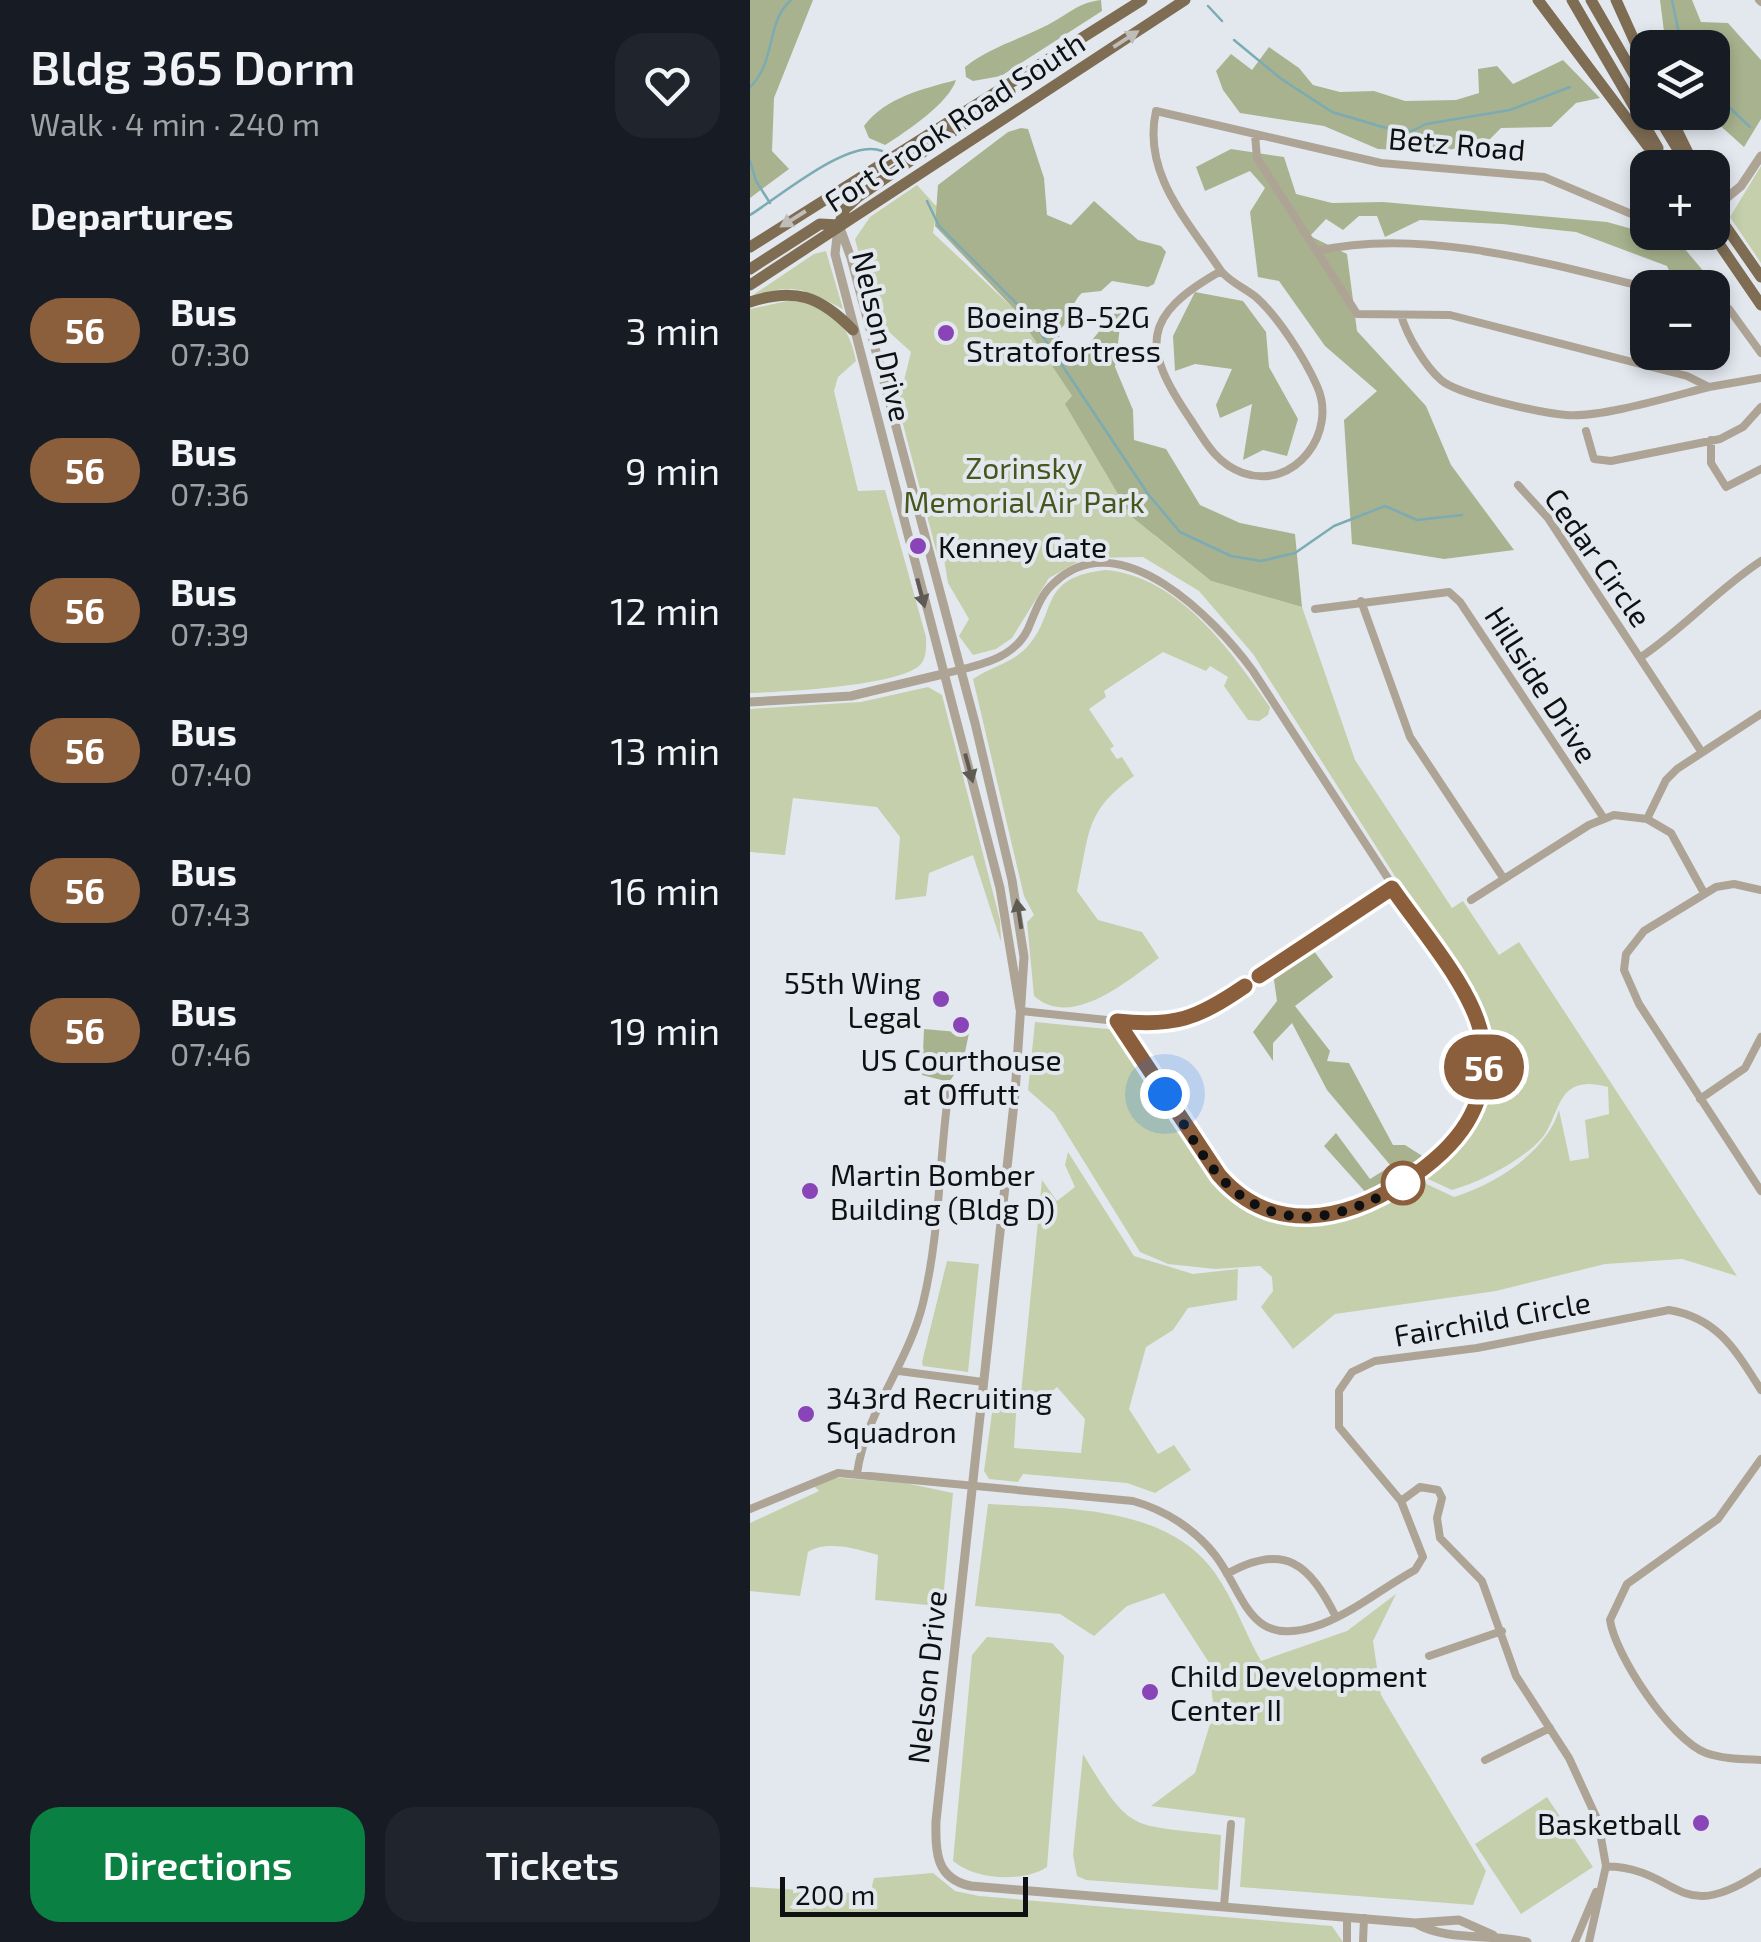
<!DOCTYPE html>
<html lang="en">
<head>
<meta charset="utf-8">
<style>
  body { margin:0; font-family:"Exo 2",sans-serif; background:#20242c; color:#f1f3f6; height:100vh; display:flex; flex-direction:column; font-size:38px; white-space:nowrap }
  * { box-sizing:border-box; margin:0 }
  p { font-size:32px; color:#9ea1a6 }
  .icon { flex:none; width:55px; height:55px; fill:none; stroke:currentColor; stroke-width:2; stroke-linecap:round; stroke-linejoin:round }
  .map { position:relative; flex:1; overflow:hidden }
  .sheet { display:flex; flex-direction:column; background:#171b24; width:750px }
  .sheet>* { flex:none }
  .badge { padding:0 20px; border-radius:32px; font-size:35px; line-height:65px }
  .controls { position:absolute; left:880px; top:30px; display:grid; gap:20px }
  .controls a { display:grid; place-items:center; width:100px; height:100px; border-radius:20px; background:#171b24; box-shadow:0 5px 15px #0003; font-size:50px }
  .scale { position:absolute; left:30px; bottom:25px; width:248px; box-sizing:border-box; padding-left:10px; border:5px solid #0e1012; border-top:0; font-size:28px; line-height:35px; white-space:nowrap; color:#0e1012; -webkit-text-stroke:8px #e3e8ef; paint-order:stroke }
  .you { position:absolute; width:50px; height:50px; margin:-25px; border:8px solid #fff; border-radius:50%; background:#1a73e8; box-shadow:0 0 0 15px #1a73e833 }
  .map>.badge { position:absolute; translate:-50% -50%; box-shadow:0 0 0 5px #fff }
  h2 { padding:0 30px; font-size:38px; line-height:90px }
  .round { display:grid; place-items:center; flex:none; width:105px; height:105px; border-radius:30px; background:#20242c }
  .headline { display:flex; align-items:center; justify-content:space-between; height:170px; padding:0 30px }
  h1 { font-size:48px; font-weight:600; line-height:75px }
  .cta { display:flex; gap:20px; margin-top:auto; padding:20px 30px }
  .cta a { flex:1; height:115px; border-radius:30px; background:#0b8043; color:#fff; font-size:40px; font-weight:600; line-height:115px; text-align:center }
  .cta a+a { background:#20242c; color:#f1f3f6 }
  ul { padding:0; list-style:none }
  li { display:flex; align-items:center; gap:30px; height:140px; padding:0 30px }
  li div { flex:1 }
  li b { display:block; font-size:38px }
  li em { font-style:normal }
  li .badge { min-width:110px; font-weight:700; text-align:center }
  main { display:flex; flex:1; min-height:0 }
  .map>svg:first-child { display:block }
  .green { fill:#c5cfab }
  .forest { fill:#a8b28e }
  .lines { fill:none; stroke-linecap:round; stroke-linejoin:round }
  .stream { stroke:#7cabb4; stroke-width:2.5 }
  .minor { stroke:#aea496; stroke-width:8 }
  .tertiary { stroke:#aea496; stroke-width:9 }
  .primary { stroke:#7e6c53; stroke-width:11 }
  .oneway { fill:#c0bdb8 }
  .oneway2 { fill:#5e5a54 }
  .line-casing { stroke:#fff; stroke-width:22 }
  .line { stroke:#8b5e3c; stroke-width:15 }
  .walk { stroke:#0e1012; stroke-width:10; stroke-dasharray:0 18 }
  .poi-dot { fill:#8944b8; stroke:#e3e8ef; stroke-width:4 }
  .stop-dot { fill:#fff; stroke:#8b5e3c; stroke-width:5 }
  .labels { text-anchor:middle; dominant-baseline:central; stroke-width:8; stroke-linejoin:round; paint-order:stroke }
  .street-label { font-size:30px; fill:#0e1012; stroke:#e3e8ef }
  .poi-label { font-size:30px; fill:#0e1012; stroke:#e3e8ef; text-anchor:start }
  .park-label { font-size:30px; fill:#49551d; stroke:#e3e8ef }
</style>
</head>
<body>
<main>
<section class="sheet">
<div class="headline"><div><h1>Bldg 365 Dorm</h1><p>Walk · 4 min · 240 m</p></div><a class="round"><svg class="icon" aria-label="heart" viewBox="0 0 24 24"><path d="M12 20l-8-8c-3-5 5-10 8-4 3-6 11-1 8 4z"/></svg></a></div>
<h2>Departures</h2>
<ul>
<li><span class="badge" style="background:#8b5e3c;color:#fff">56</span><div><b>Bus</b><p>07:30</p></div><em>3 min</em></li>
<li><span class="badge" style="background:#8b5e3c;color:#fff">56</span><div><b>Bus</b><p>07:36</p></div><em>9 min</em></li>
<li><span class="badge" style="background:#8b5e3c;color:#fff">56</span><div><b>Bus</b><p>07:39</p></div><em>12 min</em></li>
<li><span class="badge" style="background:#8b5e3c;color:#fff">56</span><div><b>Bus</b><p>07:40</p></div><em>13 min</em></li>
<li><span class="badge" style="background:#8b5e3c;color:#fff">56</span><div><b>Bus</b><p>07:43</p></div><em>16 min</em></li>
<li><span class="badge" style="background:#8b5e3c;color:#fff">56</span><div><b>Bus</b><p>07:46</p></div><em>19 min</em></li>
</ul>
<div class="cta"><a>Directions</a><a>Tickets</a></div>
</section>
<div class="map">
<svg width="1011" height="1942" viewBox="0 0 1011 1942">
  <rect width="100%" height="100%" fill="#e3e8ef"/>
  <path class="green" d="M1011 166V263L980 217Z
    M167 185 187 207 183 233 264 309 408 525 404 535 461 581 552 607 605 760 702 908 713 901 749 955 769 942 987 1276 932 1259 855 1264 746 1291 585 1314 543 1349 511 1307 523 1291 522 1277 510 1266 465 1269 418 1264 390 1252 304 1113 278 1090 285 1022 368 1030C424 1115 486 1264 613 1212 631 1205 649 1190 666 1179L704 1197C745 1184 797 1152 809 1110L820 1161 839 1158 835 1120 859 1114 858 1087C805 1072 811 1115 792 1138 773 1160 730 1182 702 1190L676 1178C681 1164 699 1157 709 1145 747 1100 743 1045 721 995L503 654 449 591 393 557 335 558 299 578 262 638 246 649 223 655 209 636 219 619 198 583 193 553 187 554 148 405 161 352 126 320 105 239 120 217Z
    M76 251 93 309C54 289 44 282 0 297L64 254Z
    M46 299C83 313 98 321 106 361L88 377 84 391 108 491 135 490 176 637C176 648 177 659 169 666 145 686 33 692 0 693V309Z
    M356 570C430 577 481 651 520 707L518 715 509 721 498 720 474 686 478 677 460 666 456 671 413 652 354 691 356 697 339 709 364 746 360 749 367 759 372 757 384 776C334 812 340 833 327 891L348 920 392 932 409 958C378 980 322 1030 284 996L277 922 284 915 274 896 223 679C242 666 261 664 277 647 308 614 287 577 356 570Z
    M178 687 192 695 250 920 251 942 223 855 179 873 176 896 145 900 150 837 127 807 43 798 35 855 0 852V709L111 702Z
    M318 1152 384 1256 443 1274 488 1269 487 1300 438 1308 423 1330 396 1347 379 1409 408 1454 424 1445 441 1470 405 1493 377 1483 273 1474 268 1482 239 1479 234 1471 245 1391 259 1387 267 1397 264 1448 331 1453 335 1419 307 1387 284 1407 271 1394 292 1180 307 1201 325 1187 315 1165Z
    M197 1261 229 1264 218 1372 173 1366 172 1362Z
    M79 1477 155 1483 203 1493 193 1600 188 1606 125 1600 128 1555C107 1549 77 1540 58 1552L50 1596 0 1591V1523L69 1491 64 1486Z
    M238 1504C312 1509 416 1504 465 1573 484 1600 495 1633 511 1661L597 1631 646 1594 623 1641 631 1695 736 1871 723 1905 490 1887 495 1818 401 1806 445 1773 464 1711 458 1661 414 1593 377 1606 344 1636 310 1614 225 1606Z
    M237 1637 302 1643 314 1656 297 1867C272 1883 226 1880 203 1861L222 1655Z
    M333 1754C382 1835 380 1824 471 1835L468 1890 336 1880 327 1876 323 1855Z
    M797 1797 843 1867 771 1914 725 1844Z
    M183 1873 205 1891 229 1896 582 1926 593 1942H0V1887L120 1894 124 1878Z"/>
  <path class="forest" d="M0 0H63L24 98 22 151 39 169 0 198Z
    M351 0 352 11 251 76 223 81 216 77 215 67C244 44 277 38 308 19 325 9 330 3 351 0Z
    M910 0H942L951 22 978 23 1011 60V119L994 147 956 113 962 112V48L916 47Z
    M519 47 549 68 563 85 590 92 624 91 655 101 706 100 729 93 728 69 747 66 763 84 813 60 850 98 826 103 801 127 751 128 740 139 692 152 628 149 574 126 490 113 473 90 466 71 481 54 502 70Z
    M206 80C199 103 156 132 135 145L119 138 114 126C136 97 173 89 206 80Z
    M271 128 278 129 294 178 297 215 321 225 344 201 388 240 411 246 416 252 404 284 398 287 362 281 351 291 332 293C320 303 319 327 307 331L318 356 335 361 342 340 373 303 365 367 383 410 384 440 416 449 450 505 490 523 545 534 552 607 461 581 381 516 315 404 322 396 264 309 185 226 188 185 258 132Z
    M481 149 534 157 546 194 582 203 633 202 857 222 929 242 965 285 926 286 917 266 826 232 752 224 670 220 635 237 627 216H609L593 230 576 219 560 236 597 254 607 331 676 406 701 465 764 550 694 559 602 544 594 420 627 391 575 346 529 281 508 277 500 212 515 188 500 171 455 191 446 167Z
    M445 292 493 301 516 332 519 367 548 419 537 456 513 450 493 460 502 404 470 418 466 405 482 369 445 364 425 371 423 336Z
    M561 947 583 977 545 1006 580 1051 577 1061 599 1063 643 1145H655L674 1157 618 1195 574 1146 586 1133 620 1179 641 1166 577 1090 542 1023 523 1043V1061L503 1032 527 1001 523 973Z
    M174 1029 219 1033 213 1062 199 1082 172 1075Z"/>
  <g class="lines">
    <path class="stream" d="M922 0 932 48
      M458 6 472 21
      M484 40 530 78 582 112 643 130 662 131 676 124 760 110 820 87
      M0 87C26 63 16 21 41 0
      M962 91 1000 127
      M0 161 6 181 20 203
      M177 201 189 226 280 317 398 494 430 532 481 556 511 561 545 553 584 526 635 506 667 520 712 515
      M0 215C28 198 99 137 132 151"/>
    <path class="minor" d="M1009 0 1011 2
      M505 135 507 158 607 314 700 315 937 376 959 387 1011 378
      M567 251C670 227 797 263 898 288
      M471 271C438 221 392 174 406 111L631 163 794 177 898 221
      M471 271C481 283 495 288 507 298 529 318 555 359 567 386 588 432 545 491 493 473 467 464 455 442 441 420 391 347 391 316 471 271Z
      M962 305 979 309 1011 353
      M651 315C657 336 675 366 691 380 708 395 792 413 816 415 851 418 923 396 959 387
      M836 431 844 459 861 461 970 439 993 427 1011 407
      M961 440V463L976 487 1011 469
      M768 485 798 518 951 751
      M611 601 660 737 754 879
      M565 609 699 592 710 602 853 817
      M891 657C934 628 967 590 1011 561
      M193 674C224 666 263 661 278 629 285 613 290 595 304 583 370 520 466 620 503 671L714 995C763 1079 720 1140 648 1186 606 1213 560 1230 511 1207 455 1181 404 1074 367 1021
      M897 819 916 780 927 769 1011 714
      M1011 890 984 884 966 887 894 931 876 954 874 970 889 1004 1011 1191
      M721 900 839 825 864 815 897 819 921 833 954 893
      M271 1011 405 1025 443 1018 642 888
      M950 1099 995 1068 1011 1037
      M149 1371 233 1382
      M1011 1459 968 1519 877 1584 860 1620C865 1655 921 1740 956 1753 973 1759 992 1759 1011 1760
      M107 1474C115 1413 158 1364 173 1303 190 1234 189 1158 199 1088
      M651 1501 670 1487 688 1490 692 1498 687 1518 690 1538 732 1581 766 1676 819 1758 848 1821 856 1866 839 1942
      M0 1509 88 1473 383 1501C415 1510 445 1529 465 1555 496 1595 498 1652 572 1624 605 1611 634 1587 665 1570L673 1557 651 1501 589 1427V1391L602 1372 625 1361 727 1348 919 1310C968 1318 986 1351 1011 1390
      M477 1574C535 1541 560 1565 586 1617
      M679 1656 752 1631
      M735 1760 800 1728
      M856 1866C932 1869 926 1928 1011 1872
      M474 1906 481 1824
      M597 1917V1942
      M613 1942 614 1918
      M825 1942 846 1892"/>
    <path class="tertiary" d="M962 210 991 186 1011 156
      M89 225 101 258 225 723 262 880 274 957 265 1094 186 1821C185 1852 186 1879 221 1886L665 1923 709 1920 743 1935
      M88 228 85 254 250 888 270 1009
      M0 702 101 696 193 674
      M665 1923C697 1942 742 1933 777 1942"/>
    <path class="primary" d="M788 0 914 168
      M822 0 908 148
      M841 0 898 99
      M866 0 898 71
      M905 112 939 168
      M918 112 939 155
      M962 207 1011 277
      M89 225 95 209 108 197 260 92
      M961 232 1011 305
      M0 247 392 0
      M0 269 70 224 89 225
      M0 285 435 0
      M0 302C45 287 70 296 103 330"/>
  </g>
  <defs><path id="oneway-solid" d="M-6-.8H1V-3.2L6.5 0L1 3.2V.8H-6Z" transform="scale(2.5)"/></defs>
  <g class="oneway">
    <use href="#oneway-solid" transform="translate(376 39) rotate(-33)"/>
    <use href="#oneway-solid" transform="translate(43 219) rotate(148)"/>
  </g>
  <g class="oneway2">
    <use href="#oneway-solid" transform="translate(171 593) rotate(75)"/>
    <use href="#oneway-solid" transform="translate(219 768) rotate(75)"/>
    <use href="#oneway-solid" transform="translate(269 914) rotate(-99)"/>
  </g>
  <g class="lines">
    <g class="line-casing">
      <path id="line" d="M495 986C447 1019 425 1027 367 1021L469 1175C522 1236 594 1221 654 1182 707 1148 743 1105 732 1038 724 990 670 929 642 888L509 976"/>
    </g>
    <use href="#line" class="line"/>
    <path class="walk" d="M415 1094C434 1122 451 1159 476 1183 530 1236 597 1219 653 1183"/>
  </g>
  <g class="poi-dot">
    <circle cx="196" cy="333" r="10"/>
    <circle cx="168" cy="546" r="10"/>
    <circle cx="191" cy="999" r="10"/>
    <circle cx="211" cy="1025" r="10"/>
    <circle cx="60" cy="1191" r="10"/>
    <circle cx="56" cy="1414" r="10"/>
    <circle cx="400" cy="1692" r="10"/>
    <circle cx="951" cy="1823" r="10"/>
  </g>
  <circle class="stop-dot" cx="653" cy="1183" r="20"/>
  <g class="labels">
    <g class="street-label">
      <text transform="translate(204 121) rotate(-33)">Fort Crook Road South</text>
      <text transform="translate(707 143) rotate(5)">Betz Road</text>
      <text transform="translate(133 336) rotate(77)">Nelson Drive</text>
      <text transform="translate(849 557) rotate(55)">Cedar Circle</text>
      <text transform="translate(792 684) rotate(57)">Hillside Drive</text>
      <text transform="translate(742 1318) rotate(-10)">Fairchild Circle</text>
      <text transform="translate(176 1677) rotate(-84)">Nelson Drive</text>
    </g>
    <g class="poi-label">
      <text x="216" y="316">Boeing B-52G<tspan x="216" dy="34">Stratofortress</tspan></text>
      <text x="188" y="546">Kenney Gate</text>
      <text x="171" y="982" text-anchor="end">55th Wing<tspan x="171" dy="34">Legal</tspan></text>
      <text x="211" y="1059" text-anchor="middle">US Courthouse<tspan x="211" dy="34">at Offutt</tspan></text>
      <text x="80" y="1174">Martin Bomber<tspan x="80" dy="34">Building (Bldg D)</tspan></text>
      <text x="76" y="1397">343rd Recruiting<tspan x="76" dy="34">Squadron</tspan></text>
      <text x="420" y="1675">Child Development<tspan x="420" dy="34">Center II</tspan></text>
      <text x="931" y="1823" text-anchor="end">Basketball</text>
    </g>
    <g class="park-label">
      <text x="274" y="467">Zorinsky<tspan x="274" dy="34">Memorial Air Park</tspan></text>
    </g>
  </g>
</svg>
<div class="controls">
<a><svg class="icon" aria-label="layers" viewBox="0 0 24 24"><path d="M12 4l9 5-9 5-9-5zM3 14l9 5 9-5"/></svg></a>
<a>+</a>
<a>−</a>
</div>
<div class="scale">200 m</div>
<div class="you" style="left:415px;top:1094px"></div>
<b class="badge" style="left:734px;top:1067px;background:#8b5e3c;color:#fff">56</b>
</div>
</main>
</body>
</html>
